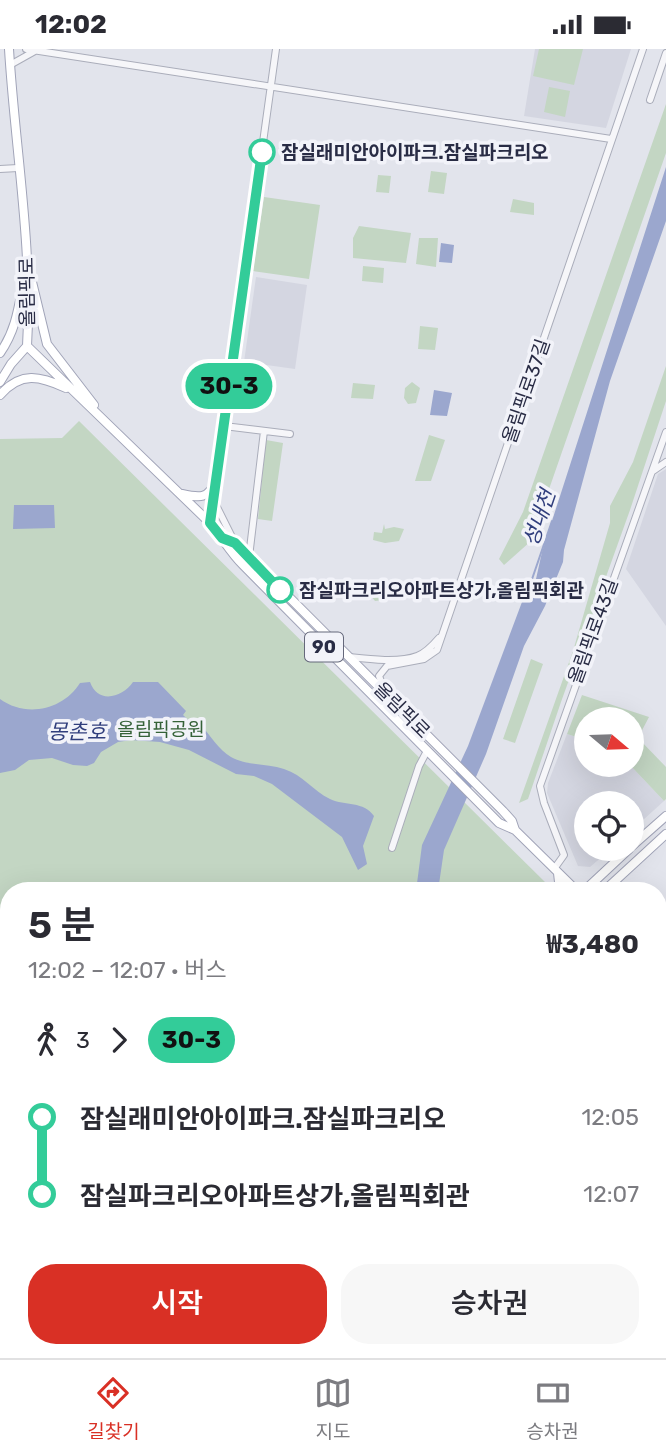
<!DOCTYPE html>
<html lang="ko">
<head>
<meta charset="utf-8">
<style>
  body { margin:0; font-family:Rubik,"Noto Sans KR",sans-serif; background:#f7f7f7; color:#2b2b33; height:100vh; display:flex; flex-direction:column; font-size:26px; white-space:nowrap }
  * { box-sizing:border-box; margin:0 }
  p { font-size:23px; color:#7c7c81 }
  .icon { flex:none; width:38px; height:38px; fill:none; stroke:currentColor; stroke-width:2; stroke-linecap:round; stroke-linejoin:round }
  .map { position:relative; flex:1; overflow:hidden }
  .panel { position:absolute; left:0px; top:833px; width:667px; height:476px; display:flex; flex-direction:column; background:#fff; border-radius:28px 28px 0 0; box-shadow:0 7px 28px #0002 }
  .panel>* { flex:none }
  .badge { padding:0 14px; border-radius:23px; font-size:24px; line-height:46px }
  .needle { width:46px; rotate:109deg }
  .fabs { position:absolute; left:574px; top:658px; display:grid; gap:14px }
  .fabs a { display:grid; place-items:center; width:70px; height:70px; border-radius:50%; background:#fff; box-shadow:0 7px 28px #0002; font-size:35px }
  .map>.badge { position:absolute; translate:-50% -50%; box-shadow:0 0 0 4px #fff }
  .legs { display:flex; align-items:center; gap:10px; height:77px; padding:0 28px; font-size:23px }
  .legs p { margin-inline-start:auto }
  .summary { display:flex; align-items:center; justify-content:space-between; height:119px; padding:0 28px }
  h1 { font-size:38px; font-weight:600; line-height:52px }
  .button { display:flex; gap:14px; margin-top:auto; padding:14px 28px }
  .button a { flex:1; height:80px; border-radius:28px; background:#d93025; color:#fff; font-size:28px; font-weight:600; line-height:80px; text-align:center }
  .button a+a { background:#f7f7f7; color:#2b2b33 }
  ul { padding:0 28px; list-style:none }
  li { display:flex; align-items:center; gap:24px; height:77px; font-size:26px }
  li i { display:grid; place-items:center; width:10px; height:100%; margin:0 9px; background:currentColor }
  li i::after { content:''; width:18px; height:18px; margin:-9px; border:5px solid; border-radius:50%; background:#fff }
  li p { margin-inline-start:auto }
  li:first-child i { background:linear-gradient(#0000 50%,currentColor 0) }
  li:last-child i { background:linear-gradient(currentColor 50%,#0000 0) }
  .status { display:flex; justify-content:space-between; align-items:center; height:49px; padding:0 35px; background:#fff; direction:ltr }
  .status svg { height:19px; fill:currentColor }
  .tab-bar { display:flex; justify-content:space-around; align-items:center; height:98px; border-top:2px solid #e1e1e2; background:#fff; font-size:19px; color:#7c7c81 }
  .tab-bar a { display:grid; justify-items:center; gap:4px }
  .tab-bar .selected { color:#d93025 }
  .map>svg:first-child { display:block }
  .built { fill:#d4d6e1 }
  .green { fill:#c3d6c3 }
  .water { fill:#9ba7ce }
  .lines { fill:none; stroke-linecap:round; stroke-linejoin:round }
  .stream { stroke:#9ba7ce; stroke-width:2 }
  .minor-casing { stroke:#aaadba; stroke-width:8 }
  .major-casing { stroke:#a1a4b8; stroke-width:10 }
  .minor { stroke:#f6f6f9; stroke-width:6 }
  .major { stroke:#fff; stroke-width:8 }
  .line-1-casing { stroke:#fff; stroke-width:16 }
  .line-1 { stroke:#3c9; stroke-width:10 }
  .stop-1-dot { fill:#fff; stroke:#3c9; stroke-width:3.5 }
  .labels { text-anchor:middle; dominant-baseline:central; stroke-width:7; stroke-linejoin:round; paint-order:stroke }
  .shield { fill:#f2f3f9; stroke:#65687b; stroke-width:2 }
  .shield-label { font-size:18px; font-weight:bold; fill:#292c45 }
  .stop-label { font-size:19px; font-weight:bold; fill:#292c45; stroke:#f2f3f9; text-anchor:start }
  .street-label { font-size:19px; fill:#292c45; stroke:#f2f3f9 }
  .park-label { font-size:19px; fill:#356238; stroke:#f2f3f9 }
  .water-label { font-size:21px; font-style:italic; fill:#303e7c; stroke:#f2f3f9 }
</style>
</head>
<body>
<div class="status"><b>12:02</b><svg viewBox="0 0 49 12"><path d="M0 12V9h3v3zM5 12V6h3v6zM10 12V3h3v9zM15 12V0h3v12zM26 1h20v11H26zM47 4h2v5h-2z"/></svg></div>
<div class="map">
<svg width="666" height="1309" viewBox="0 0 666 1309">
  <rect width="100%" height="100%" fill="#e2e4ec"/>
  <path class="built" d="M535 0H631L606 79 524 67Z
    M256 228 307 236 295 320 244 313Z
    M666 420V577L626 520 658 425Z
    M567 685 586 691V716H630L664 752 632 781V754H586V800H611L590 818 578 817 547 744 548 734Z"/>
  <path class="green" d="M539 0H583L574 36 533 27Z
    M549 38 570 42 565 68 544 63Z
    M666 55V104L531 492 504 516 499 510 523 463Z
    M431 122 447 124 444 145 428 143Z
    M378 126 391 127 389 144 376 143Z
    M264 148 320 156 309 230 253 222Z
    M513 150 534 154V166L510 163Z
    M359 177 411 184 406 214 353 209V189Z
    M419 189H438L436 218 416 215Z
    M363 217 384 219 383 234 362 232Z
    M420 277 438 279 435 301 418 300Z
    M666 317V352L630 461 561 653 528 750 519 754 573 602 610 474V457L633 413Z
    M412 333 420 339 416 354 408 355 404 349 405 339Z
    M353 334 375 336 373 350 351 349Z
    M79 372 545 833 548 842H9V1300H381L372 1309H0V390L62 389Z
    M429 386 445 391 431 432H415Z
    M266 391 283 394 272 472 258 470Z
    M384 475 385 480 394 478 404 480 399 492 385 494 373 491 374 483 382 484Z
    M379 531 396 535C393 547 387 551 375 552L371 547V539Z
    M531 610 543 615 515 694 503 690Z
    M582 646 649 668 638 689 666 718V750L664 752 630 716 632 670H586V691L567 685Z
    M658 945 666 952V1071L658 1079Z"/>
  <path class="water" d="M666 118V172L610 332 564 501 563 513 545 557 524 597 486 705 444 801 438 842H416L422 796 468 697 525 545 536 530 542 503Z
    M441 194 454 196 452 214 439 213Z
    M434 341 452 344 447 367 430 366Z
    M14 456H54L55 479 13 480Z
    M90 633C98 656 123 648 133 633H158L186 662 183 666 197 679 201 676C210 686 219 701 231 708 247 717 267 714 284 720 303 726 313 742 330 750 345 757 364 752 374 767L363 797 367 815 358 821 342 788 272 735 254 727 236 725 189 701 160 693 131 691 118 693 101 703 94 714 87 717 73 716 52 709 29 711 15 721 0 724V650C26 669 63 661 80 634Z
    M308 1300H340L331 1309H297Z"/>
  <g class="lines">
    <path class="stream" d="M530 536 552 472"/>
    <g class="minor-casing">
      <path id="minor" d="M26 0 611 90
        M10 16 35 2
        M650 51 666 4
        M0 120 18 119
        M224 377 290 385
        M653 422 666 413
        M214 452 235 494
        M210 474 276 0
        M249 508 264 382
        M349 608C367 610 399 614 417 607 426 604 433 596 439 589
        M384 640 379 627 387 617 424 610 437 601 643 0
        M392 799 419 717 427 702
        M554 820 564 806 544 754 540 737 666 383
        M658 887 666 880
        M658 1168 666 1161
        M658 1180 666 1189
        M658 1216 666 1209
        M658 1263 666 1255
        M523 1300 531 1309
        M566 1300 573 1309
        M504 1309 513 1300
        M607 1309 616 1300
        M659 1309 666 1302"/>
    </g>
    <g class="major-casing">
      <path id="major" d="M9 0C15 99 33 198 27 297L210 474C222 488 230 503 243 516L499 774 515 781
        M32 233 47 295 94 356
        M0 304C17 280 19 255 25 226
        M0 333 11 315 27 297
        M0 346C21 322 40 327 66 339
        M182 445C200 449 208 450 216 432
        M222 489 235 494 503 762 512 772 515 781 577 842
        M632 797 666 767
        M558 824 560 842
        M584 842 629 800
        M604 842 666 785
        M658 922 666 931
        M658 1084 666 1077
        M658 1103 666 1095
        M397 1309 407 1300
        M428 1309 438 1300
        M438 1309 448 1300"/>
    </g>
    <use href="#minor" class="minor"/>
    <use href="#major" class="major"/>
  </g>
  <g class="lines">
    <g class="line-1-casing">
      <path id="line-1" d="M262 103 210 474 222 489 235 494 280 541"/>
    </g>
    <use href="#line-1" class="line-1"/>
  </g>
  <g class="stop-1-dot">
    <circle cx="262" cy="103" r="12"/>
    <circle cx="280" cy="541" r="12"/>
  </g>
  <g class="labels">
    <rect class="shield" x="305" y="583.5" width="38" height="29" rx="5"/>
    <g class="shield-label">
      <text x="324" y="598">90</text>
    </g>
    <g class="stop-label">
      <text x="281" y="103">잠실래미안아이파크.잠실파크리오</text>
      <text x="299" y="541">잠실파크리오아파트상가,올림픽회관</text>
    </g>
    <g class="street-label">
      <text transform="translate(27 243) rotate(-91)">올림픽로</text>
      <text transform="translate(526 342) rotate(-71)">올림픽로37길</text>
      <text transform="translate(593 582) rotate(-70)">올림픽로43길</text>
      <text transform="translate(402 661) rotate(45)">올림픽로</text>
    </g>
    <g class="park-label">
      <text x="161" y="680">올림픽공원</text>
    </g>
    <g class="water-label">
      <text transform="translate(539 469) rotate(-71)">성내천</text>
      <text x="77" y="682">몽촌호</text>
    </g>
  </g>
</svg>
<div class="fabs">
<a><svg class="needle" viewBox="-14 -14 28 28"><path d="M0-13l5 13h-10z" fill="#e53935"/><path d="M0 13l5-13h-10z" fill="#7c7c81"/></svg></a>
<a><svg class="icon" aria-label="locate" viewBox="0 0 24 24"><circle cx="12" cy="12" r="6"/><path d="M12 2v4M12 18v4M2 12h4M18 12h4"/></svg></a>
</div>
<b class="badge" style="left:229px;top:337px;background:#3c9;color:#111">30-3</b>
<section class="panel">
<div class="summary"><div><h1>5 분</h1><p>12:02 – 12:07 · 버스</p></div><b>₩3,480</b></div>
<div class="legs"><svg class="icon" aria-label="walk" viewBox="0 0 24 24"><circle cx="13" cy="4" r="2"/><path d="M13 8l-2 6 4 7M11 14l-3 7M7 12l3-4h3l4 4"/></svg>3<svg class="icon" aria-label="forward" viewBox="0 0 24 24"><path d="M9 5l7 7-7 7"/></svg><b class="badge" style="background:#3c9;color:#111">30-3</b></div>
<ul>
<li><i style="color:#3c9"></i><b>잠실래미안아이파크.잠실파크리오</b><p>12:05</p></li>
<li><i style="color:#3c9"></i><b>잠실파크리오아파트상가,올림픽회관</b><p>12:07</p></li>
</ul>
<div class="button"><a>시작</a><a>승차권</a></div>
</section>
</div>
<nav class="tab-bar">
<a class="selected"><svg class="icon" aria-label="directions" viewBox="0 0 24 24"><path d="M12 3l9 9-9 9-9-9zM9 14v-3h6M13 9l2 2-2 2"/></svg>길찾기</a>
<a><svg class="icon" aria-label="map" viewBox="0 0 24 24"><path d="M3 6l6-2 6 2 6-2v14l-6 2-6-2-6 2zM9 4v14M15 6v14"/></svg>지도</a>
<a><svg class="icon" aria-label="tickets" viewBox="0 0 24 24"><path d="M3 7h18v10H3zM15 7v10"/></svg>승차권</a>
</nav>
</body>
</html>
